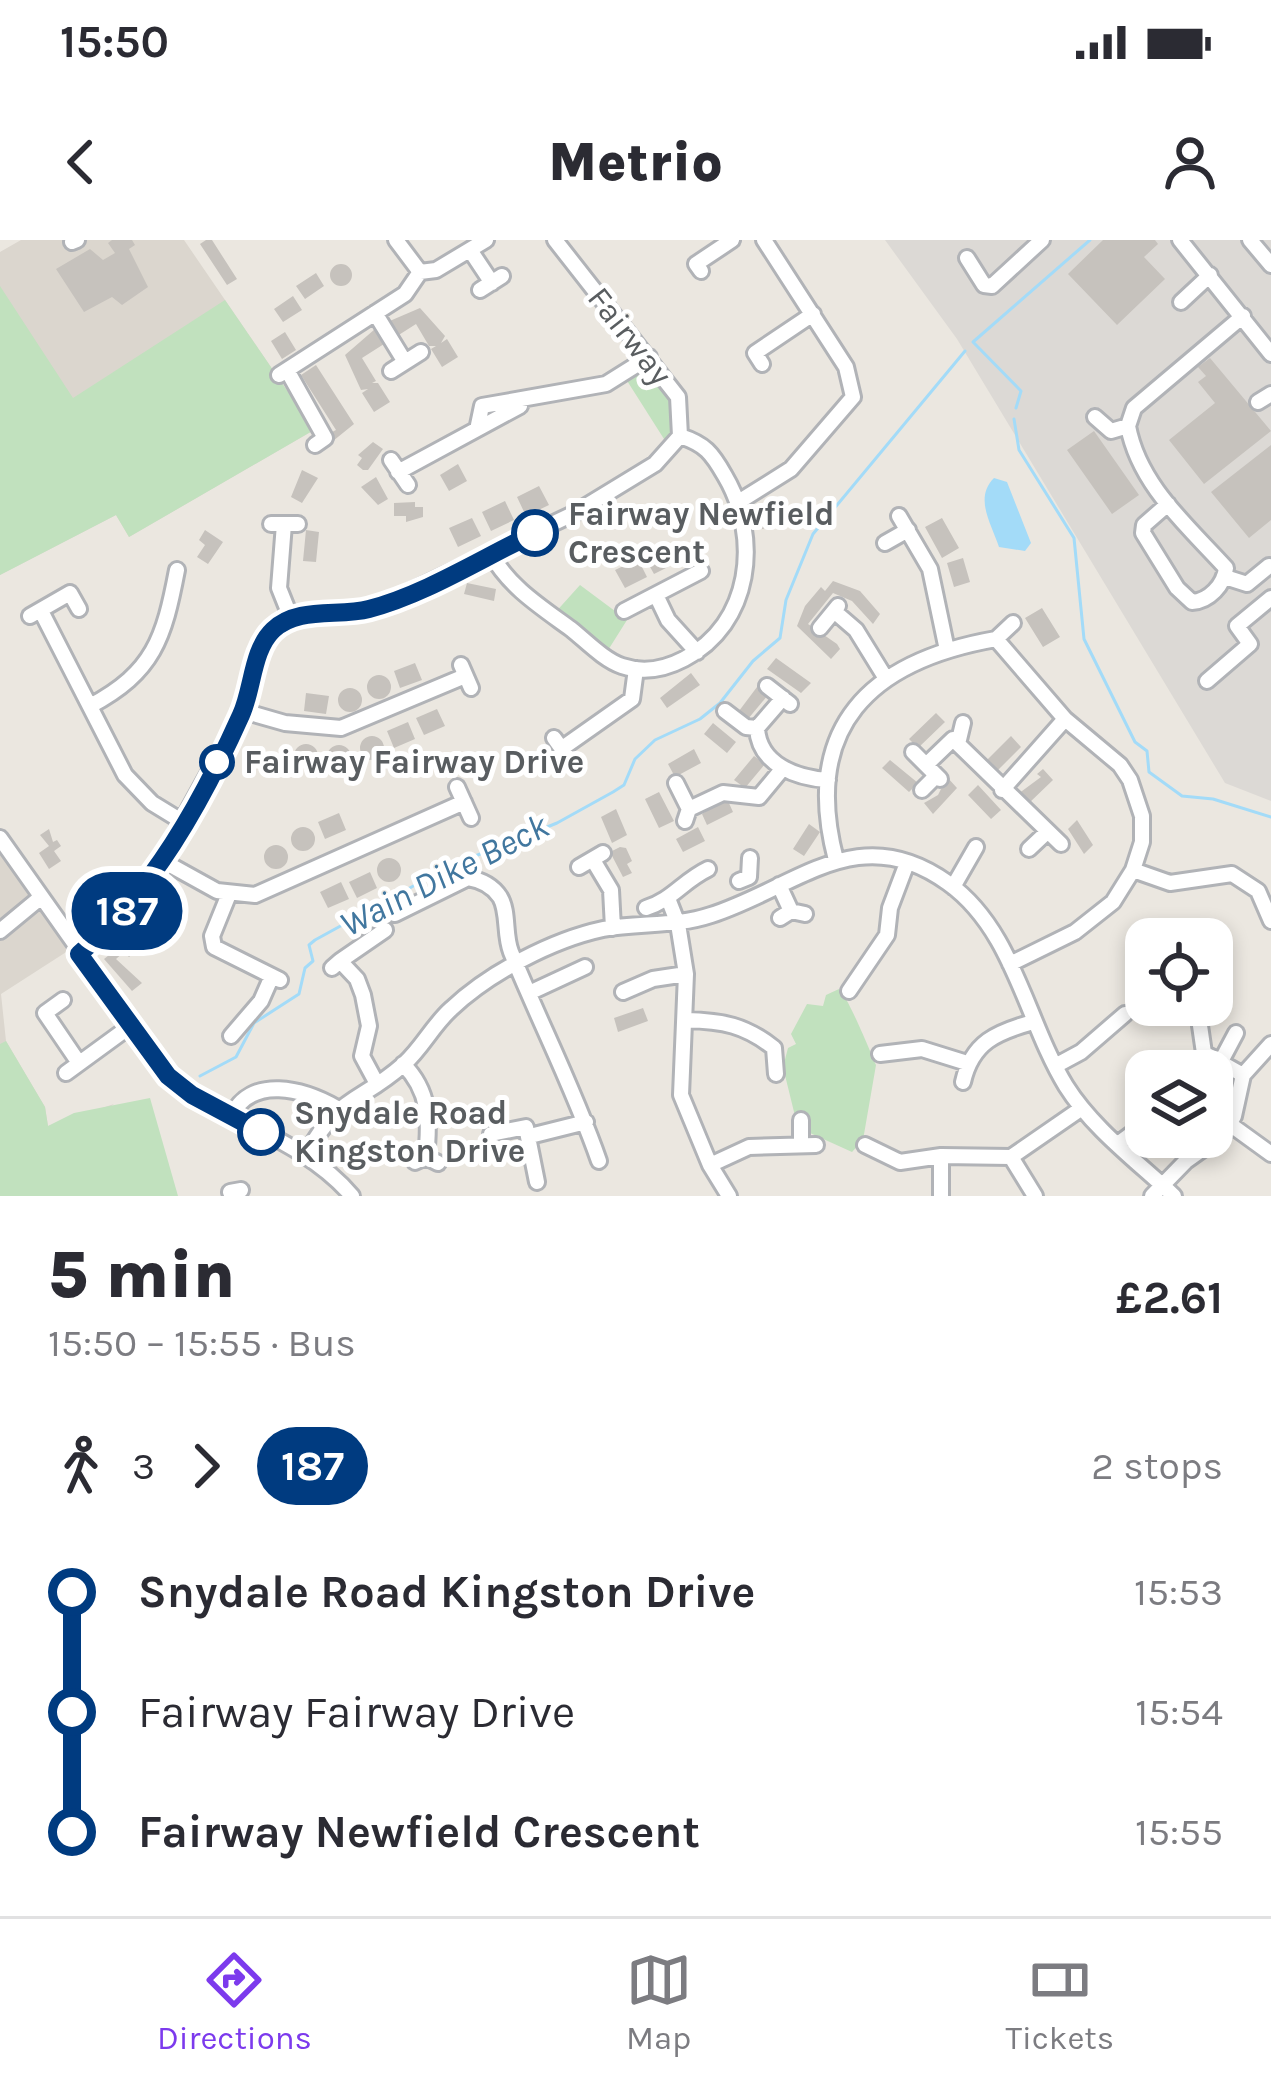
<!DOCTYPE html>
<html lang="en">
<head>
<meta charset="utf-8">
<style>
  body { margin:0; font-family:Karla,sans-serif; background:#f2f2f3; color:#2b2b33; height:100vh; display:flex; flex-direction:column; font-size:45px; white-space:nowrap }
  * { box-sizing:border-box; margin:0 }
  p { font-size:39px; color:#7c7c81 }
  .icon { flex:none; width:66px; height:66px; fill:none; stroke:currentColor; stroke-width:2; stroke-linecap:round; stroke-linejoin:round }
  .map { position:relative; height:956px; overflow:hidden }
  .panel { display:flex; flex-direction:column; background:#fff; flex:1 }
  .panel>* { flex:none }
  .badge { padding:0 24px; border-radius:39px; font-size:42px; line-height:78px }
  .controls { position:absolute; left:1125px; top:678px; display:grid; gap:24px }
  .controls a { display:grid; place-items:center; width:108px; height:108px; border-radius:24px; background:#fff; box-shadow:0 6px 18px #0003; font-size:60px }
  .map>.badge { position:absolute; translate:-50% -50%; box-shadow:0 0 0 6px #fff }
  .legs { display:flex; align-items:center; gap:18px; height:132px; padding:0 48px; font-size:39px }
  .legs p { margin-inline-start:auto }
  .overview { display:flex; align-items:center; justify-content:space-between; height:204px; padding:0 48px }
  h1 { font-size:66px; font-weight:800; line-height:90px }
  ul { padding:0 48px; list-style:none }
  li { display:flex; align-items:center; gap:42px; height:120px; font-size:45px }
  li i { display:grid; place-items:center; width:18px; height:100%; margin:0 15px; background:currentColor }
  li i::after { content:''; width:30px; height:30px; margin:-15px; border:9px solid; border-radius:50%; background:#fff }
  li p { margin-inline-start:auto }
  li:first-child i { background:linear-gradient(#0000 50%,currentColor 0) }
  li:last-child i { background:linear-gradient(currentColor 50%,#0000 0) }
  .status { display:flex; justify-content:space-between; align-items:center; height:84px; padding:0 60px; background:#fff; direction:ltr }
  .status svg { height:33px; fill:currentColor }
  header { display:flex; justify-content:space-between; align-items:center; height:156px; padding:0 48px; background:#fff; font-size:54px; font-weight:800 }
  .tabs { display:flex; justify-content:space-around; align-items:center; height:168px; border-top:3px solid #e1e1e2; background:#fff; font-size:33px; color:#7c7c81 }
  .tabs a { display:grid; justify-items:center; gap:6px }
  .tabs .current { color:#7c3aed }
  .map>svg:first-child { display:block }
  .industrial { fill:#dcd9d5 }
  .education { fill:#dbd6ce }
  .green { fill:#c1e1be }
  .water { fill:#a3dbf8 }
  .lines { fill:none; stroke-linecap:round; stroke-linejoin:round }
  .stream { stroke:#a3dbf8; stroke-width:3 }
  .building { fill:#c6c2bd }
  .minor-casing { stroke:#b1b3b7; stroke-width:20 }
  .minor { stroke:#fff; stroke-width:14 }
  .line-1-casing { stroke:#fff; stroke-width:27 }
  .line-1 { stroke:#003b80; stroke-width:18 }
  .stop-1-dot { fill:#fff; stroke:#003b80; stroke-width:6 }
  .labels { text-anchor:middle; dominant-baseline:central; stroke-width:10; stroke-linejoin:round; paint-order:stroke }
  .street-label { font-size:33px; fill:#595d60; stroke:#fff }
  .stop-label { font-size:33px; font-weight:bold; fill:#595d60; stroke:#fff; text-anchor:start }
  .water-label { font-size:36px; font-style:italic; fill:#41779f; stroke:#fff }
</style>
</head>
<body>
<div class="status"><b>15:50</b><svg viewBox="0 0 49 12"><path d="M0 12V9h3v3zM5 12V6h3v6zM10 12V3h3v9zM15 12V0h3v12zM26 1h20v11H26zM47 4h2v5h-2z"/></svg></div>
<header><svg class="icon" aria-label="back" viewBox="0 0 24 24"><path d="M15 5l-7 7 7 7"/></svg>Metrio<svg class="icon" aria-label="person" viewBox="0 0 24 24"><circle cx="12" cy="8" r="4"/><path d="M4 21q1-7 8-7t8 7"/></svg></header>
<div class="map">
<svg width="1271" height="956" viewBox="0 0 1271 956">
  <rect width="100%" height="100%" fill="#ebe7e0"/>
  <path class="industrial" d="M885 0H1271V561L1225 543 957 99Z"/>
  <path class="education" d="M21 0H184L314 190 129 297 116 275 0 335V12Z
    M0 598 74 707 1 754 6 801 45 867 48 886 114 864 0 956Z"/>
  <path class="green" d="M0 46 73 158 225 60 314 190 129 297 116 275 0 335Z
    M649 117 678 157 671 210 624 136Z
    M580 345 627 380 605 415 553 375Z
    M839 749C847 755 871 813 876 825L863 900 852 912 810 893 809 878 795 876 783 827 788 808 796 804 791 794 807 764 823 766 826 755Z
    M6 801 45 867 48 886 74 873 150 858 178 956H0V804Z"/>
  <path class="water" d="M994 238 1007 242 1031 303 1025 311 999 307C991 283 974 258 994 238Z"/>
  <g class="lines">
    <path class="stream" d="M1016 168 1021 151 973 102 1090 0
      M1014 179 1019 210 1074 298 1084 399 1135 502 1147 511 1149 532 1182 556 1213 559 1271 577
      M200 836 236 817 254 783 299 754 305 728 313 721 309 705 315 700 448 627 557 583 613 552 624 545 635 519 655 500 700 479 720 463 753 421 780 398 786 360 813 294 965 111"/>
  </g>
  <path class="building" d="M112 0H132L135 5 129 9 148 47 122 65 112 57 84 72 56 29 90 9 103 20 115 13 108 3Z
    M206 0H212L237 39 227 45 200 4Z
    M1103 0H1155L1158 4 1144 17 1165 39 1117 85 1068 34Z
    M330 35a11 11 0 1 1 22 0a11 11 0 1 1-22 0Z
    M316 33 324 46 305 59 296 46Z
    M293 56 302 70 283 82 274 69Z
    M420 68 445 96 441 103 447 99 458 117 442 127 431 109 436 106H429L416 84 394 98 385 83Z
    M375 89 384 104 362 118 376 141 372 143H378L390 162 374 172 362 153 368 149 361 150 345 115Z
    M285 92 296 110 282 119 271 101Z
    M1210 118 1271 191 1204 244 1169 200 1215 163 1198 142 1206 136 1198 127Z
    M316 125 354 184 333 201 328 194 336 190 301 135Z
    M1094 191 1139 255 1112 274 1067 210Z
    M373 202 383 209 368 230H363L357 225 362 218 358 215Z
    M1271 205V280L1249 298 1211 252Z
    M458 224 467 241 449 251 440 235Z
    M302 230 318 238 302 263 291 257Z
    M376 237 388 259 378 265 361 247Z
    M539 246 549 265 526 276 517 257Z
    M505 261 514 280 491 291 482 272Z
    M415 262V267H423V277L406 282V276H394V263Z
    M796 268 798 281 762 289 759 276Z
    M472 278 481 296 458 307 449 288Z
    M942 278 959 308 942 318 925 287Z
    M205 290 223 302 208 324 197 317 205 305 199 300Z
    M306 290 319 292 316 322 303 321Z
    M667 305 676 323 654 334 644 316Z
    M963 318 970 342 954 347 947 323Z
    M638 319 647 337 625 348 615 330Z
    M833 341 860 351 880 374 873 384 852 361 833 353 808 384 837 404 840 409 831 419 797 386 805 366 821 347 825 351Z
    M467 343 496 349 494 361 464 354Z
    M1042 368 1060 397 1043 407 1025 378Z
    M776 418 811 443 801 453 767 429Z
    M415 423 422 440 400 448 394 431Z
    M691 433 700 445 667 468 660 458Z
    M367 447a12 12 0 1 1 24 0a12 12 0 1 1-24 0Z
    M757 447 768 455 748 479 739 471Z
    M338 460a12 12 0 1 1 24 0a12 12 0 1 1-24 0Z
    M306 453 329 456 326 474 304 471Z
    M437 469 445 486 424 495 416 478Z
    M936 473 945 482 918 508 909 499Z
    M408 482 415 499 394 508 387 491Z
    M713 483 736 502 727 513 704 494Z
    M1011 496 1021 507 997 531 986 521Z
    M360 508a12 12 0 1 1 24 0a12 12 0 1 1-24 0Z
    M294 516a12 12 0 1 1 24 0a12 12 0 1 1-24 0Z
    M327 517a12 12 0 1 1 24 0a12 12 0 1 1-24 0Z
    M694 509 701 523 675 537 668 524Z
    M754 516 765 524 745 548 734 540Z
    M890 520 918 543 909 552 882 528Z
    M1043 529 1053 540 1028 564 1018 554 1041 537 1037 534Z
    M947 537 957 548 933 574 924 563 938 555Z
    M978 545 1001 570 991 579 968 555Z
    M659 552 674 581 659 588 645 559Z
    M722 561H728L733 572 707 585 702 574Z
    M616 569 627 595 612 603 601 577Z
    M339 573 346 590 325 599 318 582Z
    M1077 580 1093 605 1084 614 1068 589Z
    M809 584 820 592 804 616 793 609Z
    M698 587 705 601 683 612 676 599Z
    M291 599a12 12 0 1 1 24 0a12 12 0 1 1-24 0Z
    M49 589 53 602 57 600 61 606 54 611 61 621 49 629 39 613 49 606 40 595Z
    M264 617a12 12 0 1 1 24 0a12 12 0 1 1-24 0Z
    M620 607 626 608 632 621 627 624 632 633 623 637 610 612Z
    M377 630a12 12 0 1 1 24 0a12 12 0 1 1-24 0Z
    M370 632 377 648 357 658 349 642Z
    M341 642 349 659 328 668 320 652Z
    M127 701 136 711 129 717 124 712 116 719 142 743 132 751 104 719Z
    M643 768 648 781 618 792 614 778Z"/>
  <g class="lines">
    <g class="minor-casing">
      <path id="minor" d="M396 0 420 32 436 30 486 0
        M1180 0 1271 114
        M1250 0 1271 25
        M72 2 77 0
        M470 10 492 43
        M967 18 984 45 992 46 1042 0
        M701 31 696 24 732 0
        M480 50 502 36
        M1181 62 1210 35
        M375 73 405 122
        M762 124 755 113 813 74
        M287 130 325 198 315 205
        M391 131 421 112
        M279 135 405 54 420 32
        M1258 162 1271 154
        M1095 177 1111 191 1128 186
        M478 185 482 166 606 144 649 117
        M391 220 408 245
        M398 232 520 166
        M740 261 791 229 853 157 846 127 764 0
        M1168 264 1144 285 1143 293 1177 348 1192 362C1209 361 1224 345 1226 328 1187 285 1139 245 1128 186L1134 168 1243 76
        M899 276 930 329 947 410
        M271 284H298
        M284 284 279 348 291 378
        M885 303 908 290
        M491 314C509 347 541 367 571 389 586 401 604 420 622 426 643 433 665 429 684 419 752 384 761 297 725 236 712 213 705 204 680 196
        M1225 337 1247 344 1269 326
        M656 355 668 380 697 412
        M41 371 125 535 152 563 183 582
        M624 371 701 331
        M834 371 856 390 885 437
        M30 376 70 353 79 369
        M820 388 838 366
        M461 425 471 448
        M1207 441 1250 404 1237 386 1271 358
        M767 446 790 464
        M783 458 757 488C759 525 797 538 828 540
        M90 466C154 432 164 398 177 330
        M243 471 285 483 341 488 465 436
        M725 471 746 487 757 488
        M554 498 569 519
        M958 504 1061 604
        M561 509 632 459 636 429
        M913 512 940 539
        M926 525 953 499 958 504 963 483
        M676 543 689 569 685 581
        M457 547 471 578
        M922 550 936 536
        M1002 550 1065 479
        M689 569 723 553 759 557 783 528
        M0 598 168 836C225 882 304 899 352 956
        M1029 609 1047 592
        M161 620 217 651 255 655 464 562
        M593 620 611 650 613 688
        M836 620C801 487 870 421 996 399
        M579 627 603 613
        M1133 630 1170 643 1232 634 1258 651 1271 681
        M739 641 749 637 750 618
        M779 645 791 671
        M953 647 976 607
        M229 654 212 696 214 707 280 740
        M669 661 678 684 686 734 681 855 710 925 729 956
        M646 668C672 660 683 641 708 629
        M395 674 468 638C481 640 492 645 500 657 509 672 504 695 511 712 540 783 574 849 599 921
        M780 678 791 671 805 674
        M0 691 40 658
        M79 714 124 674 152 636 243 471 262 405 273 390 302 376 358 371 386 363 573 274 655 224 680 196 678 157 555 0
        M340 721 385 690
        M1010 724 1075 692 1113 662 1133 630 1142 602V576L1130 540 1120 525 1065 479 996 399 1013 383
        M332 728 340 721 357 739 363 755 369 786 362 816 376 842
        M1212 747 1217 746
        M849 751 887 695 890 668 907 623
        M623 752 653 739 686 734
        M529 753 585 727
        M63 760 45 773 79 823
        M1197 765 1204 813 1243 835
        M686 780C723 781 745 785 774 808L776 834
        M231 796 261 761 272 736
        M880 814 922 809 967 823
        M403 824C430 851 430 881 426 917
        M1219 825 1236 793
        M1055 826 1081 812 1125 774
        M66 833 129 787
        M963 842C972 802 997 792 1033 782
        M231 877C251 834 304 849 337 868
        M801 880V904
        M1231 885 1271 914
        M491 894 526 887 537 942
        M530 896 586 882
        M1119 903 1146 883
        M865 905 900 922 941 916 1011 917 1082 868
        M306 915C339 854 359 864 404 824 422 808 433 785 451 769 489 733 552 700 603 689 639 682 675 687 711 675 796 648 858 578 948 643 1014 690 1026 781 1066 846 1093 889 1138 922 1174 956
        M1011 917 1035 956
        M415 922 426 917 438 923
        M710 925 749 907 816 905
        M230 952 241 950
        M941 956V916
        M1152 956 1186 921 1224 894 1234 876 1243 835 1271 804"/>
    </g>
    <use href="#minor" class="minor"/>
  </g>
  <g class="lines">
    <g class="line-1-casing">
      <path id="line-1" d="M261 892 192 855 168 836 79 714C152 652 202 562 241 475 253 449 252 410 273 390 298 366 338 377 369 369 426 354 482 318 535 293"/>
    </g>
    <use href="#line-1" class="line-1"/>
  </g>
  <g class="stop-1-dot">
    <circle cx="535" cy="293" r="21"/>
    <circle cx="217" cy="522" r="15"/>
    <circle cx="261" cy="892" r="21"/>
  </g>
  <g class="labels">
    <g class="street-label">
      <text transform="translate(630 96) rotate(52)">Fairway</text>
    </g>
    <g class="stop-label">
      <text x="568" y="274">Fairway Newfield<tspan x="568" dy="38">Crescent</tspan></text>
      <text x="244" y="522">Fairway Fairway Drive</text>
      <text x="294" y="873">Snydale Road<tspan x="294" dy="38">Kingston Drive</tspan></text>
    </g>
    <g class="water-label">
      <text transform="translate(444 635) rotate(-27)">Wain Dike Beck</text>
    </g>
  </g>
</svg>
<div class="controls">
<a><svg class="icon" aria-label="locate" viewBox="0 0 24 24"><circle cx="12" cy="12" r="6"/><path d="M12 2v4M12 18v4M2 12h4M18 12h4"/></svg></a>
<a><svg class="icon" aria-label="layers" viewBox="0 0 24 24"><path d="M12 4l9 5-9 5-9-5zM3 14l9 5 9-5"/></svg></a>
</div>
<b class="badge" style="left:127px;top:671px;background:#003b80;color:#fff">187</b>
</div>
<section class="panel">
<div class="overview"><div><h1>5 min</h1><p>15:50 – 15:55 · Bus</p></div><b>£2.61</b></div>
<div class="legs"><svg class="icon" aria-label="walk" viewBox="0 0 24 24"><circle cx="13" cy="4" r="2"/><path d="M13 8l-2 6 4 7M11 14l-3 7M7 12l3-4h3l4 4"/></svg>3<svg class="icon" aria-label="forward" viewBox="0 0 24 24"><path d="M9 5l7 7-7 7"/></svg><b class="badge" style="background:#003b80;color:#fff">187</b><p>2 stops</p></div>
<ul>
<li><i style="color:#003b80"></i><b>Snydale Road Kingston Drive</b><p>15:53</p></li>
<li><i style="color:#003b80"></i><span>Fairway Fairway Drive</span><p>15:54</p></li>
<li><i style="color:#003b80"></i><b>Fairway Newfield Crescent</b><p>15:55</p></li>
</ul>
</section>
<nav class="tabs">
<a class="current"><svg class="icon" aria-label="directions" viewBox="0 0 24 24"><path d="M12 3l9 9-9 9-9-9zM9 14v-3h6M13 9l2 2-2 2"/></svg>Directions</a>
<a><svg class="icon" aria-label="map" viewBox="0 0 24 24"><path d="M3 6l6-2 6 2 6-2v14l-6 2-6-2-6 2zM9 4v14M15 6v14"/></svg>Map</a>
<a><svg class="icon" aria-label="tickets" viewBox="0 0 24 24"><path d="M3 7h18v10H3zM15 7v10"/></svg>Tickets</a>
</nav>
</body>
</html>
